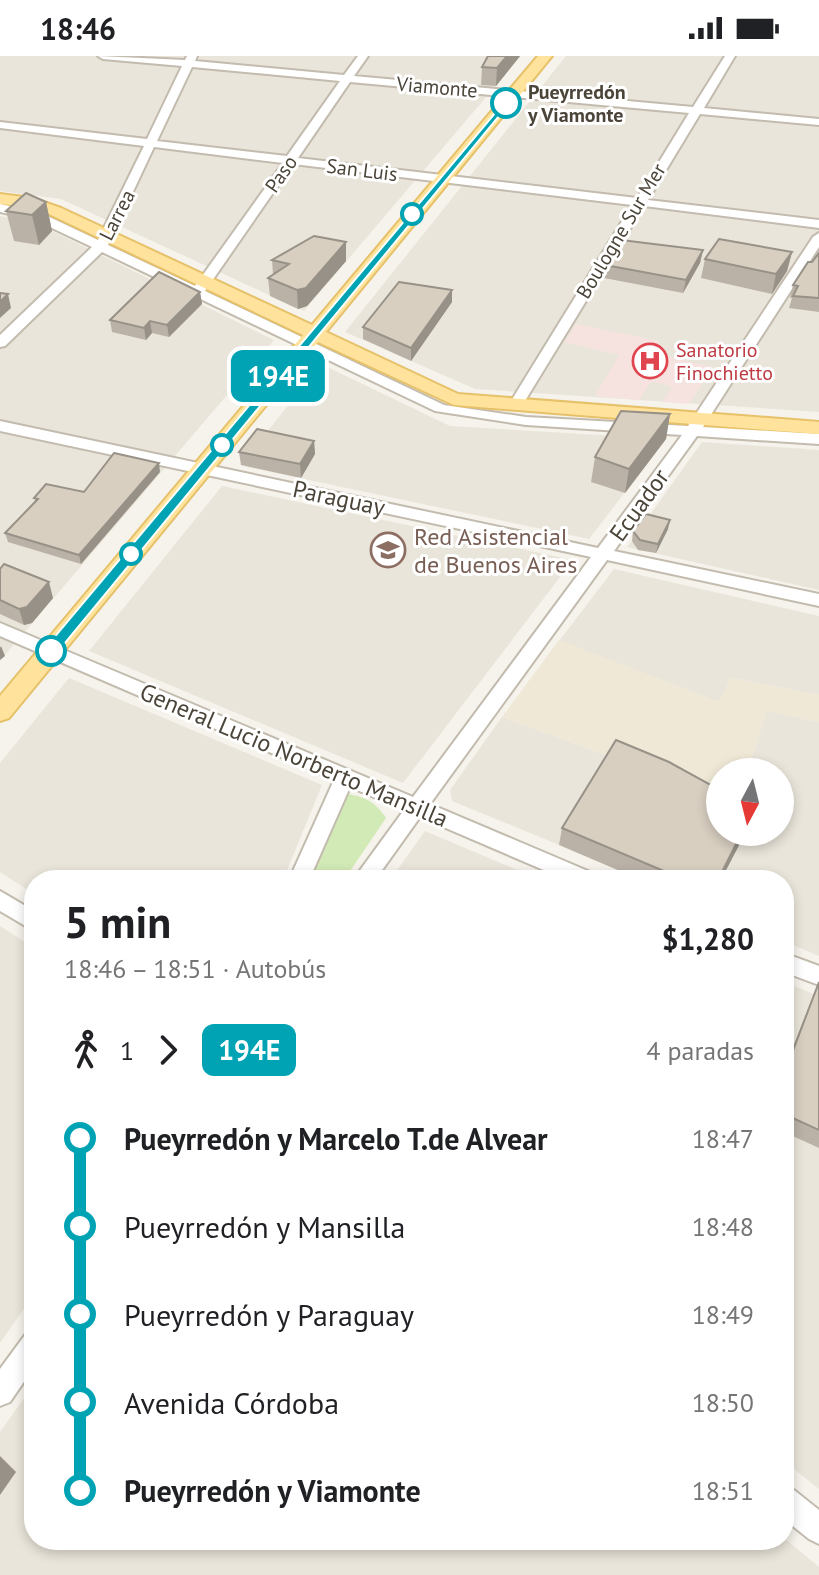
<!DOCTYPE html>
<html lang="es">
<head>
<meta charset="utf-8">
<style>
  body { margin:0; font-family:"PT Sans",sans-serif; background:#f2f2f2; color:#202124; height:100vh; display:flex; flex-direction:column; font-size:30px; white-space:nowrap }
  * { box-sizing:border-box; margin:0 }
  p { font-size:26px; color:#757577 }
  .icon { flex:none; width:44px; height:44px; fill:none; stroke:currentColor; stroke-width:2; stroke-linecap:round; stroke-linejoin:round }
  .map { position:relative; flex:1; overflow:hidden }
  .sheet { position:absolute; left:24px; top:814px; width:770px; height:680px; display:flex; flex-direction:column; background:#fff; border-radius:32px; box-shadow:0 4px 12px #0003 }
  .sheet>* { flex:none }
  .badge { padding:0 16px; border-radius:12px; font-size:28px; line-height:52px }
  .needle { width:52px; rotate:187deg }
  .fabs { position:absolute; left:706px; top:702px; display:grid; gap:16px }
  .fabs a { display:grid; place-items:center; width:88px; height:88px; border-radius:50%; background:#fff; box-shadow:0 4px 12px #0003; font-size:40px }
  .map>.badge { position:absolute; translate:-50% -50%; box-shadow:0 0 0 4px #fff }
  .legs { display:flex; align-items:center; gap:12px; height:88px; padding:0 40px; font-size:26px }
  .legs p { margin-inline-start:auto }
  .summary { display:flex; align-items:center; justify-content:space-between; height:136px; padding:0 40px }
  h1 { font-size:44px; font-weight:600; line-height:60px }
  ul { padding:0 40px; list-style:none }
  li { display:flex; align-items:center; gap:28px; height:88px; font-size:30px }
  li i { display:grid; place-items:center; width:12px; height:100%; margin:0 10px; background:currentColor }
  li i::after { content:''; width:20px; height:20px; margin:-10px; border:6px solid; border-radius:50%; background:#fff }
  li p { margin-inline-start:auto }
  li:first-child i { background:linear-gradient(#0000 50%,currentColor 0) }
  li:last-child i { background:linear-gradient(currentColor 50%,#0000 0) }
  .status { display:flex; justify-content:space-between; align-items:center; height:56px; padding:0 40px; background:#fff; direction:ltr }
  .status svg { height:22px; fill:currentColor }
  .map>svg:first-child { display:block }
  .residential { fill:#eae5da }
  .education { fill:#efe8d6 }
  .medical { fill:#f6e3e0 }
  .green { fill:#d2eab5 }
  .lines { fill:none; stroke-linecap:round; stroke-linejoin:round }
  .minor-casing { stroke:#c2bbae; stroke-width:4 }
  .major-casing { stroke:#e6c16a; stroke-width:4 }
  .minor { fill:#fff; fill-rule:evenodd }
  .major { fill:#ffe39c; fill-rule:evenodd }
  .wall { fill:#bab2a6 }
  .shaded-wall { fill:#979187 }
  .building { fill:#d8cfc1; stroke:#979187; stroke-width:2 }
  .line-1 { fill:#00a3b4; stroke:#fff; stroke-width:2 }
  .stop-1-dot { fill:#fff; stroke:#00a3b4; stroke-width:4 }
  .labels { text-anchor:middle; dominant-baseline:central; stroke-width:6; stroke-linejoin:round; paint-order:stroke }
  .far-street-label { font-size:20px; fill:#4b4439; stroke:#fff }
  .far-stop-label { font-size:20px; font-weight:bold; fill:#4b4439; stroke:#fff; text-anchor:start }
  .far-health-label { font-size:20px; fill:#be3a42; stroke:#fff; text-anchor:start }
  .street-label { font-size:24px; fill:#4b4439; stroke:#fff }
  .education-label { font-size:24px; fill:#785e54; stroke:#fff; text-anchor:start }
</style>
</head>
<body>
<div class="status"><b>18:46</b><svg viewBox="0 0 49 12"><path d="M0 12V9h3v3zM5 12V6h3v6zM10 12V3h3v9zM15 12V0h3v12zM26 1h20v11H26zM47 4h2v5h-2z"/></svg></div>
<div class="map">
<svg width="819" height="1519" viewBox="0 0 819 1519">
  <rect width="100%" height="100%" fill="#f6f3ec"/>
  <path class="residential" d="M0 0H521L304 255 61 143 0 135Z
    M566 0H819V356L475 333 345 276Z
    M0 160 36 167 274 284 0 605Z
    M321 308 450 370 666 383 589 483 247 411 243 406Z
    M702 386 819 394V534L627 491Z
    M222 430 573 504 403 727 89 595Z
    M614 513 819 560V639L731 622 719 646 559 585Z
    M69 622 322 729 283 824H34V838L0 816V707Z
    M819 648V900L784 885V824H721L746 776H780V716L751 704 767 654 818 666Z
    M502 661 612 701 559 789 452 745 450 734Z
    M425 775 541 824H390Z
    M0 870 34 892V1238L0 1287Z
    M784 926 819 940V1433L784 1405Z
    M34 1328V1484L784 1482 819 1511V1519H0V1376Z"/>
  <path class="education" d="M559 584 719 646 731 622 819 639V666L767 655 751 703 774 716H720V755L612 701 502 661Z"/>
  <path class="medical" d="M576 268 659 285 653 298 712 311 689 348 663 346 672 331 651 325 640 344 595 340 619 299 565 286Z"/>
  <path class="green" d="M342 737C363 740 374 744 386 762L344 824H307Z"/>
  <g class="lines">
    <g class="minor-casing">
      <path id="minor" d="M98 0 185 4 187 0H197L195 5 344 19 358 0H368L354 20 693 51 725 0H735L704 52 819 63V69L700 58 648 144 819 164V172L644 150 520 353H510L508 350 632 149 293 108 205 235 444 349 526 361 688 370 813 181 819 177V191L703 371 819 378V388L697 380 614 495 819 538V550L607 504 430 748 595 818 598 824H567L420 761 375 824H353L404 754 350 731 309 824H289L334 724 0 580V567L413 741 591 501 0 375V365L598 492 682 379 526 369 435 355 102 196 5 290 0 291V279L92 191 33 163 0 156V148L41 157 98 184 144 90 0 72V66L147 83 182 10 103 3ZM192 11 340 25 287 100 157 85ZM350 26 689 57 637 142 298 102ZM154 91 283 107 195 230 108 189Z
        M0 835 34 855V875L0 855Z
        M784 897 819 910V929L784 916Z
        M34 1275V1311L10 1346 0 1350V1313L25 1279Z
        M784 1430 794 1434 819 1454V1488L809 1483 784 1463Z"/>
    </g>
    <g class="major-casing">
      <path id="major" d="M538 0H552L326 276 458 338 819 366V378L454 349 318 286 9 662 0 665V640L303 279 49 158 29 151 0 148V138L32 142 61 152 312 269Z"/>
    </g>
    <use href="#minor" class="minor"/>
    <use href="#major" class="major"/>
  </g>
  <path class="wall" d="M488 0H520L496 30 481 29 482 11Z
    M46 146 52 175 39 189 14 185 6 155Z
    M703 194 700 207 683 237 604 222 605 209Z
    M792 196 787 215 772 238 701 222 705 203Z
    M819 197V256L789 252 792 242H790L793 229Z
    M272 204 346 205 307 250 298 253 270 240 268 222 273 219Z
    M452 234V246L411 305 363 283V271Z
    M200 236 202 248 169 281 152 277 146 284 112 276 110 264Z
    M670 358 666 383 625 437 591 426 595 401Z
    M314 385 315 398 301 422 241 409 239 396Z
    M160 416 81 508 8 486 5 477 35 445 34 442 84 436Z
    M668 473 656 497 638 494 632 485 633 475Z
    M0 513 53 542 32 567 24 569 0 558Z
    M562 772 721 824H641L559 789Z
    M819 925V1092L784 1076V1014Z"/>
  <path class="shaded-wall" d="M507 0H520L496 30 497 12Z
    M46 146 52 175 39 189 32 159Z
    M346 186V205L307 250 298 253 297 234Z
    M703 194 700 207 683 237 686 224Z
    M792 196 787 215 772 238 776 218Z
    M452 234V246L411 305V292Z
    M200 236 202 248 169 281 167 269Z
    M8 238 11 252 0 262V246Z
    M150 265 152 277 146 284 144 272Z
    M670 358 666 383 625 437 629 413Z
    M314 385 315 398 301 422 300 408Z
    M159 407 160 416 81 508 79 499Z
    M670 464 668 473 656 497 658 488Z
    M49 526 53 542 32 567 24 569 19 553Z
    M1 590 5 600 0 604V592Z
    M742 776H746L721 824H718Z
    M0 1400 16 1416 0 1439Z"/>
  <path class="building" d="M488 0H507L497 12 482 11Z
    M26 137 46 146 32 159 6 155Z
    M314 180 346 186 306 232 297 234 268 222 289 208 272 204Z
    M719 183 792 196 776 218 705 203Z
    M621 184 703 194 686 224 605 209Z
    M819 197V242L793 240 798 230 793 229 808 206H812Z
    M159 216 200 236 167 269 150 265 144 272 110 264Z
    M399 226 452 234 411 292 363 271Z
    M0 237 8 238 0 246Z
    M621 355 670 358 629 413 595 401Z
    M257 373 314 385 300 408 239 396Z
    M114 397 159 407 79 499 5 477 38 443 34 442 46 428 84 436Z
    M646 458 670 464 658 488 640 484 633 475Z
    M4 508 49 526 27 551 19 553 0 544V513Z
    M616 684 669 706 720 734V776H742L718 824H685L562 772Z
    M819 926V1074L784 1058V1018Z"/>
  <path class="line-1" d="M506 44 509 48 56 598H46V591Z"/>
  <defs>
    <g id="hospital-ring" transform="scale(1.8)"><circle r="9.5" fill="#fff" stroke="#e0444e" stroke-width="1.5"/><path d="M-5-5h3v3.5h4V-5h3V5h-3V1.5h-4V5h-3Z" fill="#e0444e"/></g>
    <g id="university-ring" transform="scale(1.8)"><circle r="9.5" fill="#fff" stroke="#8d6e63" stroke-width="1.5"/><path d="M0-5L7-2L0 1L-7-2ZM-4 1L0 2.5L4 1V4Q0 6-4 4Z" fill="#8d6e63"/></g>
  </defs>
  <g fill-rule="evenodd">
    <use href="#hospital-ring" x="650" y="305"/>
    <use href="#university-ring" x="388" y="494"/>
  </g>
  <g class="stop-1-dot">
    <circle cx="506" cy="47" r="14"/>
    <circle cx="412" cy="158" r="10"/>
    <circle cx="222" cy="389" r="10"/>
    <circle cx="131" cy="498" r="10"/>
    <circle cx="51" cy="595" r="14"/>
  </g>
  <g class="labels">
    <g class="far-street-label">
      <text transform="translate(437 31) rotate(5)">Viamonte</text>
      <text transform="translate(362 114) rotate(7)">San Luis</text>
      <text transform="translate(281 118) rotate(-55)">Paso</text>
      <text transform="translate(117 159) rotate(-63)">Larrea</text>
      <text transform="translate(621 175) rotate(-59)">Boulogne Sur Mer</text>
    </g>
    <g class="far-stop-label">
      <text x="528" y="36">Pueyrredón<tspan x="528" dy="23">y Viamonte</tspan></text>
    </g>
    <g class="far-health-label">
      <text x="676" y="294">Sanatorio<tspan x="676" dy="23">Finochietto</tspan></text>
    </g>
    <g class="street-label">
      <text transform="translate(339 442) rotate(12)">Paraguay</text>
      <text transform="translate(639 449) rotate(-54)">Ecuador</text>
      <text transform="translate(294 699) rotate(23)">General Lucio Norberto Mansilla</text>
    </g>
    <g class="education-label">
      <text x="414" y="480">Red Asistencial<tspan x="414" dy="28">de Buenos Aires</tspan></text>
    </g>
  </g>
</svg>
<div class="fabs">
<a><svg class="needle" viewBox="-14 -14 28 28"><path d="M0-13l5 13h-10z" fill="#e53935"/><path d="M0 13l5-13h-10z" fill="#757577"/></svg></a>
</div>
<b class="badge" style="left:278px;top:320px;background:#00a3b4;color:#fff">194E</b>
<section class="sheet">
<div class="summary"><div><h1>5 min</h1><p>18:46 – 18:51 · Autobús</p></div><b>$1,280</b></div>
<div class="legs"><svg class="icon" aria-label="walk" viewBox="0 0 24 24"><circle cx="13" cy="4" r="2"/><path d="M13 8l-2 6 4 7M11 14l-3 7M7 12l3-4h3l4 4"/></svg>1<svg class="icon" aria-label="forward" viewBox="0 0 24 24"><path d="M9 5l7 7-7 7"/></svg><b class="badge" style="background:#00a3b4;color:#fff">194E</b><p>4 paradas</p></div>
<ul>
<li><i style="color:#00a3b4"></i><b>Pueyrredón y Marcelo T.de Alvear</b><p>18:47</p></li>
<li><i style="color:#00a3b4"></i><span>Pueyrredón y Mansilla</span><p>18:48</p></li>
<li><i style="color:#00a3b4"></i><span>Pueyrredón y Paraguay</span><p>18:49</p></li>
<li><i style="color:#00a3b4"></i><span>Avenida Córdoba</span><p>18:50</p></li>
<li><i style="color:#00a3b4"></i><b>Pueyrredón y Viamonte</b><p>18:51</p></li>
</ul>
</section>
</div>
</body>
</html>
